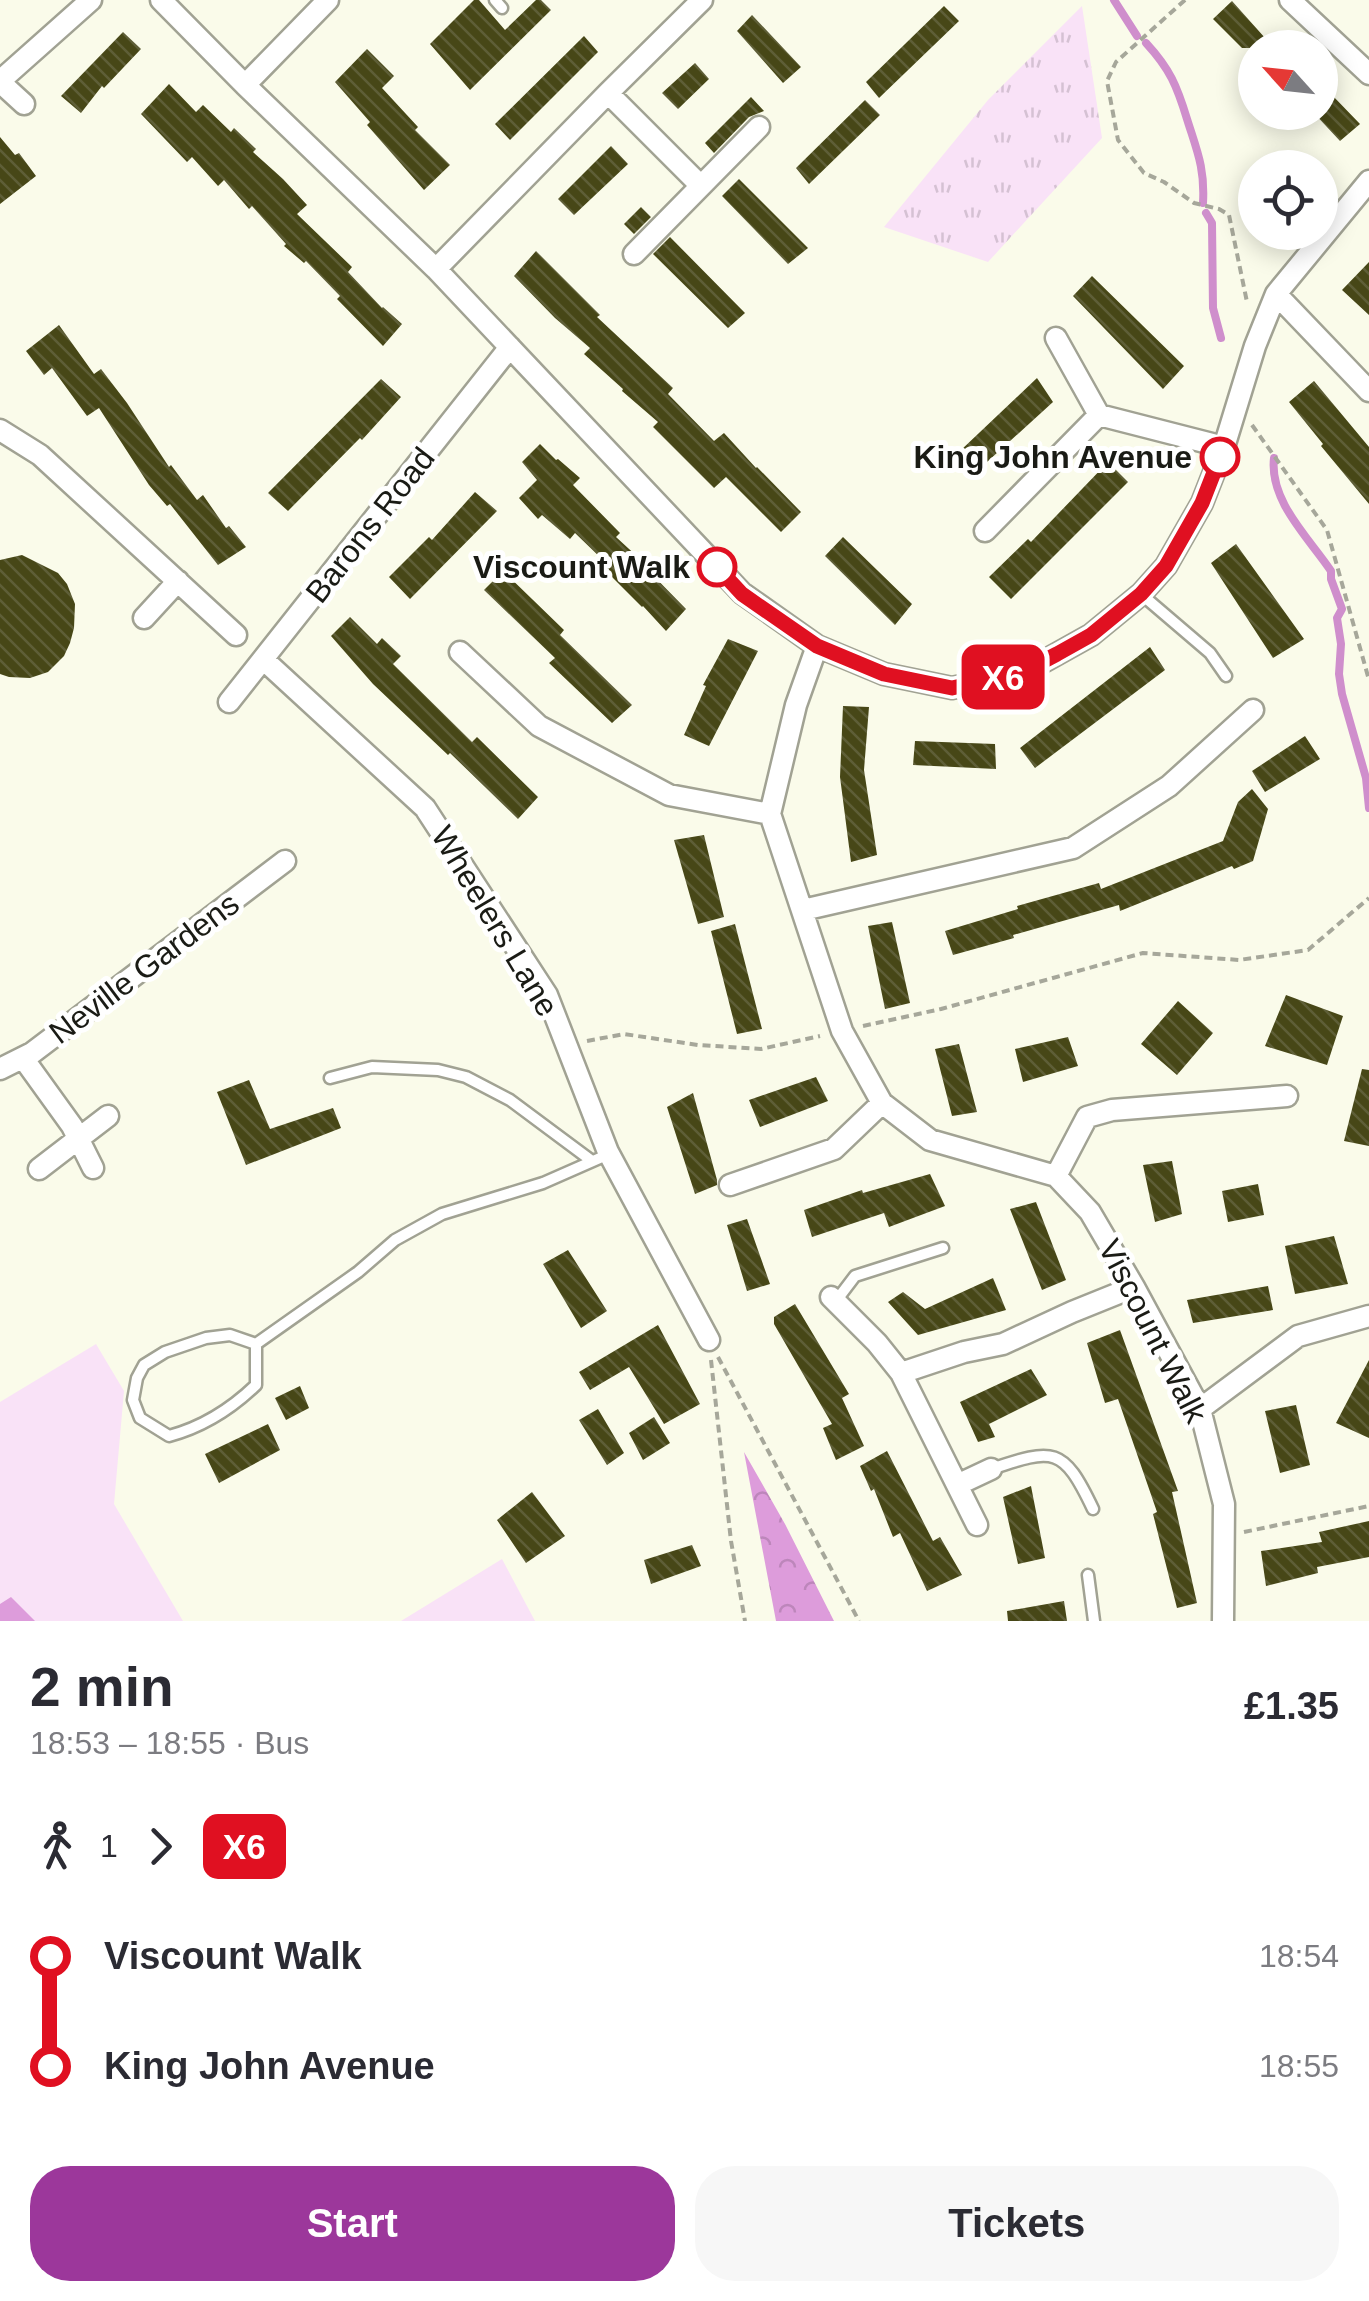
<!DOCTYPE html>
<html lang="en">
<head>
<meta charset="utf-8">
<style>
  body { margin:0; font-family:Helvetica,sans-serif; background:#f7f7f7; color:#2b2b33; height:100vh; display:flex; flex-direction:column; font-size:38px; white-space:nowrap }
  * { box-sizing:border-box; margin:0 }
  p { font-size:32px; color:#7c7c81 }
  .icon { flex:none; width:55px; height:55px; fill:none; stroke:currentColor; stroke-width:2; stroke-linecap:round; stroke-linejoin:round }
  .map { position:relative; height:1621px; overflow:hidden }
  .side { display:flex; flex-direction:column; background:#fff; flex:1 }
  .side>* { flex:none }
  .badge { padding:0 20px; border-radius:15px; font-size:35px; line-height:65px }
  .needle { width:65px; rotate:297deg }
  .buttons { position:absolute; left:1238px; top:30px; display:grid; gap:20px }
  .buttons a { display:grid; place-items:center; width:100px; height:100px; border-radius:50%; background:#fff; box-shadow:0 5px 25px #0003; font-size:50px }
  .map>.badge { position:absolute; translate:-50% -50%; box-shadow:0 0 0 5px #fff }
  .legs { display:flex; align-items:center; gap:15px; height:110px; padding:0 30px; font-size:32px }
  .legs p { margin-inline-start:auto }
  .summary { display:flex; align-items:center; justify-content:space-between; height:170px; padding:0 30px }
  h1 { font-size:55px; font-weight:800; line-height:75px }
  .button { display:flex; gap:20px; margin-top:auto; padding:20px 30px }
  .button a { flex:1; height:115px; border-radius:40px; background:#9c379b; color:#fff; font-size:40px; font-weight:800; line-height:115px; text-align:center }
  .button a+a { background:#f7f7f7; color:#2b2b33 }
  ul { padding:0 30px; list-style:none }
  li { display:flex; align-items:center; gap:35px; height:110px; font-size:38px }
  li i { display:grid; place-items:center; width:15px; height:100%; margin:0 12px; background:currentColor }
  li i::after { content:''; width:25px; height:25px; margin:-12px; border:8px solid; border-radius:50%; background:#fff }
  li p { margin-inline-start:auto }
  li:first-child i { background:linear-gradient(#0000 50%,currentColor 0) }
  li:last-child i { background:linear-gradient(currentColor 50%,#0000 0) }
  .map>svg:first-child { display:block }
  .grass { fill:#f9e2f7 }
  .forest { fill:url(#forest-crowns) }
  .park { fill:url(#park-tufts) }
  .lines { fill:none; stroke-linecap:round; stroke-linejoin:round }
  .stream { stroke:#cf8ecc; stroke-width:8 }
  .building { fill:url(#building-back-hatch) }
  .service-casing { stroke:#a1a293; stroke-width:15 }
  .minor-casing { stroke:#a1a293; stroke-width:25 }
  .path { stroke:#a6a79a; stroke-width:4; stroke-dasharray:8 5; stroke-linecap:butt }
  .service { stroke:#fff; stroke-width:10 }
  .minor { stroke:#fff; stroke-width:20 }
  .line-1-casing { stroke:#fff; stroke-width:22 }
  .line-1 { stroke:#e01021; stroke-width:15 }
  .stop-1-dot { fill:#fff; stroke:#e01021; stroke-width:5 }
  .labels { text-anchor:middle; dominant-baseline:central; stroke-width:10; stroke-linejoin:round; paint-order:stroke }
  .stop-label { font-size:32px; font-weight:bold; fill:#1a1b15; stroke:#fff; text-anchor:end }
  .street-label { font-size:32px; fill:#1a1b15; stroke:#fff }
</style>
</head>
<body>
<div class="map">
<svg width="1369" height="1621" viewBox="0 0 1369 1621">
  <defs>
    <pattern id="forest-crowns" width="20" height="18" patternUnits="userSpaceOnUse" patternTransform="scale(2.5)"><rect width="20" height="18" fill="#dd9cdb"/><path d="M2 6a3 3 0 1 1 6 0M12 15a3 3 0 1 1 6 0" fill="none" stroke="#bd86bb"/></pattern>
    <pattern id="park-tufts" width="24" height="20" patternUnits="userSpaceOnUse" patternTransform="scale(2.5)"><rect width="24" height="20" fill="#f9e2f7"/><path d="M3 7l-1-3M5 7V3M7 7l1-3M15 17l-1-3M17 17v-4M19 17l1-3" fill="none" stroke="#d5c1d3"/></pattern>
    <pattern id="building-back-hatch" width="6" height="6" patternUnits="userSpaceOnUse" patternTransform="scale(2.5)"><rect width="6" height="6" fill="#474717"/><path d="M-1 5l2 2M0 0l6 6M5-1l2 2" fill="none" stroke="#5e5e37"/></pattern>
  </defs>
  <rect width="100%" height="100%" fill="#fafbea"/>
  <path class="grass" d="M96 1344 124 1391 114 1504 183 1621H0V1402Z
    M502 1559 535 1621H401Z"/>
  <path class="forest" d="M744 1452 785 1524 834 1621H776Z
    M11 1597 35 1621H0V1604Z"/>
  <path class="park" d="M1082 6 1102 138 988 262 884 227 988 100Z"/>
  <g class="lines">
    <path class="stream" d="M1114 0 1137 36
      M1146 43C1170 69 1177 86 1187 119 1197 151 1205 168 1203 203
      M1206 213 1212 223 1213 308 1221 338
      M1274 458C1269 501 1309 538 1331 571V579L1342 609 1337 618 1341 644 1339 674 1342 694 1366 778 1369 808"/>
  </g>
  <path class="building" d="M474 0H479L505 30 536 0H541L551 10 470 90 430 44Z
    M1232 1 1274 48H1242L1213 19Z
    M944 6 959 21 879 98 866 82Z
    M752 15 801 67 783 83 737 31Z
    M123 32 141 49 104 88 102 86 81 113 61 96Z
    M584 36 598 52 510 140 495 124Z
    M367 49 394 76 382 88 418 127 415 130 450 165 424 190 367 125 370 122 335 82Z
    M695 63 709 79 678 109 662 93Z
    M169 84 196 112 203 105 231 132 234 128 256 149 253 152 283 179 307 205 297 214 352 267 348 272 382 308 383 307 402 324 383 346 337 299 340 296 306 261 304 263 284 246 286 244 252 206 249 209 224 180 218 186 192 157 187 162 141 114Z
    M1331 94 1360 124 1340 141 1313 112H1320V104Z
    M751 97 764 111 749 117 714 153 705 143Z
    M865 100 880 115 809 184 796 168Z
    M0 137 15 155 19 153 36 176 0 204Z
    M611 146 628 164 574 215 558 199Z
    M739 179 808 248 788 264 722 196Z
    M641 207 651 217 634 234 624 224Z
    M670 237 745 313 728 328 653 254Z
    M536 251 600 315 597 317 673 388 668 394 714 441 724 433 756 468 757 467 801 512 781 532 726 477 714 488 653 427 658 422 622 391 623 389 584 354 590 348 555 318 514 276Z
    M1369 262V315L1342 290Z
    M1092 276 1184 366 1163 389 1073 296Z
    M59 325 94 374 101 369 127 403 169 467 171 465 197 500 203 495 226 528 229 526 246 547 218 565 170 504 167 506 149 485 99 408 87 416 52 368 44 375 26 351Z
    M1037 378 1053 402 976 472 960 451Z
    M381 379 401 397 362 440 360 438 288 511 268 493Z
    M1314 381 1369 447V504L1321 446 1323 444 1289 402Z
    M540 444 556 460 558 459 580 478 573 485 620 533 616 537 641 560 640 562 686 609 666 631 643 606 642 607 600 565 604 561 575 533 570 539 542 515 538 519 519 498 537 480 522 462Z
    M1108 462 1128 482 1011 599 989 577 1028 539 1031 542Z
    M475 492 497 511 410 599 389 577 429 537 432 540Z
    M843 537 912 604 895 625 825 556Z
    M1236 544 1304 639 1273 658 1211 563Z
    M22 555 58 573 67 584 75 604 74 628 70 643 64 656 48 672 30 678 9 677 0 674V560Z
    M503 571 564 630 560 635 632 705 612 723 549 663 555 658 484 590Z
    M350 617 377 644 382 638 401 656 393 664 472 742 477 737 538 797 518 819 450 753 448 755 373 684 331 636Z
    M728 639 758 651 709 746 684 735 706 686 703 685Z
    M1150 647 1165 670 1035 768 1020 748Z
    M843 706 869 707 864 770 877 855 851 862 840 777Z
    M1305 736 1320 759 1265 792 1252 771Z
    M915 741 995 744 996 769 913 765Z
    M1252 789 1268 809 1253 861 1234 869 1232 866 1120 911 1119 905 1013 935 1014 938 953 955 945 931 1018 909 1017 906 1099 883 1101 889 1223 841 1238 802Z
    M704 835 724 917 698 924 674 840Z
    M892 922 910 1003 885 1009 868 926Z
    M735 924 762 1029 737 1034 711 931Z
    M1286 995 1343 1016 1327 1065 1265 1046Z
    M1178 1001 1213 1033 1177 1075 1141 1044Z
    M1068 1037 1078 1066 1023 1082 1015 1049Z
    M959 1044 977 1112 952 1116 935 1049Z
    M1362 1069 1369 1070V1146L1344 1141Z
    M816 1077 828 1101 760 1127 749 1100Z
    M249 1080 270 1129 333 1108 341 1128 246 1165 217 1092Z
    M693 1093 717 1180V1185L695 1194 667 1107Z
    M1172 1161 1182 1214 1155 1222 1143 1165Z
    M930 1174 945 1206 889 1227 884 1213 812 1237 804 1210 862 1190 863 1193Z
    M1258 1184 1264 1215 1228 1222 1222 1191Z
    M1036 1202 1066 1280 1042 1290 1010 1209Z
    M747 1219 770 1284 747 1291 727 1225Z
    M1334 1236 1348 1284 1295 1294 1285 1246Z
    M568 1250 607 1311 581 1328 543 1264Z
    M993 1278 1006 1310 918 1335 888 1302 903 1292 925 1309Z
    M1268 1286 1273 1310 1193 1323 1187 1300Z
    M795 1304 849 1394 842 1398 864 1446 836 1460 823 1428 832 1424 774 1324V1317Z
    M658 1325 700 1404 664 1424 629 1367 590 1390 579 1372Z
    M1120 1330 1178 1491 1172 1492 1197 1603 1177 1608 1153 1514 1157 1512 1118 1399 1105 1403 1087 1343Z
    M1369 1360V1438L1336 1423Z
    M1031 1369 1047 1395 989 1424 995 1437 978 1442 960 1402Z
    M300 1386 309 1408 286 1420 275 1398Z
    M1296 1405 1310 1465 1280 1473 1265 1411Z
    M598 1409 624 1453 607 1465 579 1420Z
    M654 1417 670 1443 643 1460 629 1433Z
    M268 1424 280 1450 219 1483 205 1454Z
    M887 1451 933 1541 940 1537 962 1575 927 1591 900 1533 893 1537 874 1489 871 1491 860 1466Z
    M1031 1486 1045 1558 1018 1564 1003 1497Z
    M532 1492 565 1536 526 1563 497 1520Z
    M1369 1521V1557L1317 1567 1318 1573 1266 1586 1261 1551 1322 1542 1319 1532Z
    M692 1545 701 1566 651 1584 644 1560Z
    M1064 1601 1067 1621H1008L1007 1611Z"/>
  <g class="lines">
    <g class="service-casing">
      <path id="service" d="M495 0 502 8
        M1141 594 1210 653 1226 676
        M330 1078 372 1067 438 1070 466 1077 510 1100 592 1161
        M836 1301 855 1276 943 1248
        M256 1344 230 1335 206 1338 165 1352 144 1365 137 1378 133 1400 140 1418 169 1436C203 1427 231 1409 256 1385V1344L358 1272 395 1240 442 1214 543 1183 609 1154
        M991 1469C1054 1448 1063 1446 1093 1509
        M1088 1575 1094 1621"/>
    </g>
    <g class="minor-casing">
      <path id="minor" d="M161 0 245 85 436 269 742 593 817 646 884 674 952 688 1023 673 1091 635 1141 594 1166 566 1202 503 1224 447 1255 346 1276 294 1369 181
        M1290 0 1369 74
        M0 81 91 0
        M0 82 24 104
        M245 85 328 0
        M608 93 701 186
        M634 254 759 127
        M436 269 608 93 702 0
        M1276 294 1369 391
        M1056 338 1099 415
        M0 430 40 455 236 635
        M985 531 1099 415 1224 447
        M144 618 178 581
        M817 646 796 705 770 814 842 1031 882 1103 930 1140 1056 1176 1090 1212 1134 1287 1200 1409 1224 1504 1223 1621
        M460 652 539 726 669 795 770 814
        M264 660 425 808 547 995 608 1152 709 1340
        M229 702 510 347
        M803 910 1073 848 1169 786 1253 710
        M23 1058 72 1126 93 1168
        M0 1069 32 1053 285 861
        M39 1169 108 1116
        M1056 1176 1087 1117 1112 1110 1287 1096
        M730 1185 834 1149 882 1103
        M831 1297 877 1343 901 1373 977 1525
        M901 1373 964 1352 1003 1344 1072 1312 1134 1287
        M1200 1409 1298 1336 1369 1316
        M957 1485 991 1469"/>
    </g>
    <path class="path" d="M1185 0 1116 62 1107 81 1118 140 1144 173 1164 182 1194 203 1219 209 1229 215 1247 302
      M1252 425 1327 530 1369 680
      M863 1026 941 1009 1143 953 1239 960 1308 950 1369 898
      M587 1041 624 1034 698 1045 761 1049 820 1036
      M718 1357 859 1621
      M711 1360 731 1541 745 1621
      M1244 1532 1369 1506"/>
    <use href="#service" class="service"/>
    <use href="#minor" class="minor"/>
  </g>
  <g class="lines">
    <g class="line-1-casing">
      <path id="line-1" d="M717 567 742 594 817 646 884 674 952 688 988 680 1023 672 1057 654 1091 635 1141 594 1166 566 1202 503 1220 457"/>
    </g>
    <use href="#line-1" class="line-1"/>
  </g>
  <g class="stop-1-dot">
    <circle cx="1220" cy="457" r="18"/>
    <circle cx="717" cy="567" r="18"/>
  </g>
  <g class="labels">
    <g class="stop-label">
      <text x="1192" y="457">King John Avenue</text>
      <text x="690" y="567">Viscount Walk</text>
    </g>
    <g class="street-label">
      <text transform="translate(370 525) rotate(-52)">Barons Road</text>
      <text transform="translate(495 921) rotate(59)">Wheelers Lane</text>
      <text transform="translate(144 968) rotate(-37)">Neville Gardens</text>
      <text transform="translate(1153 1331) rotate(63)">Viscount Walk</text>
    </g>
  </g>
</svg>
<div class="buttons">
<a><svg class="needle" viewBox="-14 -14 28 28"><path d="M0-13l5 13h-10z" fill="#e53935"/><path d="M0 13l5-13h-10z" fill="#7c7c81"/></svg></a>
<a><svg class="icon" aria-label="locate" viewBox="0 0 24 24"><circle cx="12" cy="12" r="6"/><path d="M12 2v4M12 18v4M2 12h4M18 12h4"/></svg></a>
</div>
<b class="badge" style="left:1003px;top:677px;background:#e01021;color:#fff">X6</b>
</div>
<section class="side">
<div class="summary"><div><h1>2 min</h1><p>18:53 – 18:55 · Bus</p></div><b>£1.35</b></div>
<div class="legs"><svg class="icon" aria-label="walk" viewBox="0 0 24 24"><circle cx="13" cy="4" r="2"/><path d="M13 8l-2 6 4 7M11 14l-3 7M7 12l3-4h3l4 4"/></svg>1<svg class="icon" aria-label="forward" viewBox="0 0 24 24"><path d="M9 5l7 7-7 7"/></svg><b class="badge" style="background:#e01021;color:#fff">X6</b></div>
<ul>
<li><i style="color:#e01021"></i><b>Viscount Walk</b><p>18:54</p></li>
<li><i style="color:#e01021"></i><b>King John Avenue</b><p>18:55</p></li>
</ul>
<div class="button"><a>Start</a><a>Tickets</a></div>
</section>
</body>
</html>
